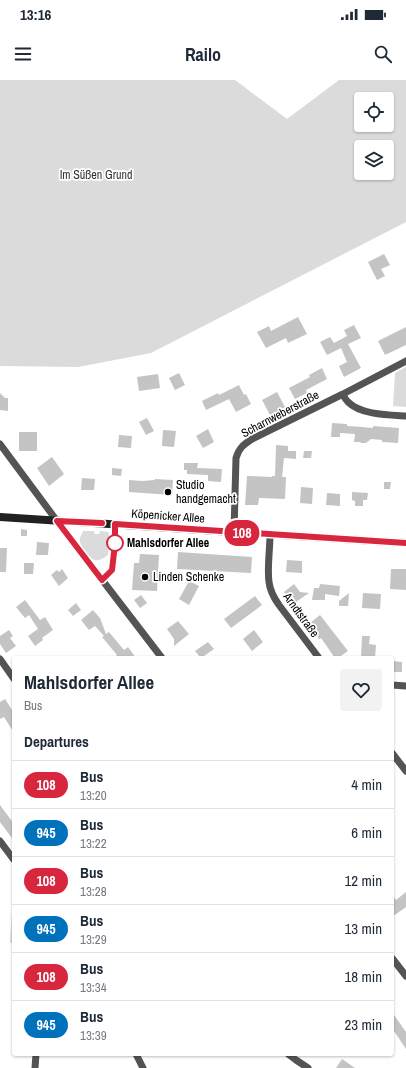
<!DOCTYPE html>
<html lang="en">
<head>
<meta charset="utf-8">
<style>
  body { margin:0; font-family:"Archivo Narrow",sans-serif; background:#f2f2f3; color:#1f2937; height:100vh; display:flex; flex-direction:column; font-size:15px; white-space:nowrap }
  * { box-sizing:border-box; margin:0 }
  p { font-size:13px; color:#747a83 }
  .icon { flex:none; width:22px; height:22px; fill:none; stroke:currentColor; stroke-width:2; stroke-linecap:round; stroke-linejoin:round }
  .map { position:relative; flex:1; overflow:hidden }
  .details { position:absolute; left:12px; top:576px; width:382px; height:400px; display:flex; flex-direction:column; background:#fff; border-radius:4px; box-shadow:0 1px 3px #0004 }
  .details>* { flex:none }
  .badge { padding:0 8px; border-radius:13px; font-size:14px; line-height:26px }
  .buttons { position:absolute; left:354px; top:12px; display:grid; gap:8px }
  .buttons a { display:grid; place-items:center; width:40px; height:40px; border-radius:4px; background:#fff; box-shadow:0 1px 3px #0004; font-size:20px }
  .map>.badge { position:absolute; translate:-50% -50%; box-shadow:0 0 0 2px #fff }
  h2 { padding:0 12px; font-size:15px; line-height:36px }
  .round { display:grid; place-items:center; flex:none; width:42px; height:42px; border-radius:4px; background:#f2f2f3 }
  .head { display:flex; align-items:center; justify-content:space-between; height:68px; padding:0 12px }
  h1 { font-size:19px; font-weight:700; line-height:30px }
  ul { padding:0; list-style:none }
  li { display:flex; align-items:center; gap:12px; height:48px; padding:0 12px; border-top:1px solid #e0e1e3 }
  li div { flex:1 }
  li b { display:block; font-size:15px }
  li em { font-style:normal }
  li .badge { min-width:44px; font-weight:700; text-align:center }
  .status { display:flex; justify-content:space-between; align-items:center; height:28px; padding:0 20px; background:#fff; direction:ltr }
  .status svg { height:11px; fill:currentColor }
  header { display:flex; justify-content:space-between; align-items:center; height:52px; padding:0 12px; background:#fff; font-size:18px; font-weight:700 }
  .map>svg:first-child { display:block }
  .green { fill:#dbdbdb; fill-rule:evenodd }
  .building { fill:#c4c4c4 }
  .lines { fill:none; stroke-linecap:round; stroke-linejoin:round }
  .street { stroke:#545454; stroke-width:7 }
  .secondary { stroke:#212121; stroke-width:8 }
  .line-casing { stroke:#fff; stroke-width:9 }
  .line { stroke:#d7263d; stroke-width:6 }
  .poi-dot { fill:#000; stroke:#fff; stroke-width:1.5 }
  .stop-dot { fill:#fff; stroke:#d7263d; stroke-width:2 }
  .labels { text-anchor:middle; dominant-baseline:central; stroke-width:3.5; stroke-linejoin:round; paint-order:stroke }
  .park-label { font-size:12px; fill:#323232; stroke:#fff }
  .street-label { font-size:12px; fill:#000; stroke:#fff }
  .poi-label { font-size:12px; fill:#000; stroke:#fff; text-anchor:start }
  .stop-label { font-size:12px; font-weight:bold; fill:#000; stroke:#fff; text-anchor:start }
</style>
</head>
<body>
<div class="status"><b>13:16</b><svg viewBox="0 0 49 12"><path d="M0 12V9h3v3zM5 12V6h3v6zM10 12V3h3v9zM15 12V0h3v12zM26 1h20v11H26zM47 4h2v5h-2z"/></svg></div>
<header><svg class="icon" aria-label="menu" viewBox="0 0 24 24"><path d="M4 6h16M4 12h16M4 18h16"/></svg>Railo<svg class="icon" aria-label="search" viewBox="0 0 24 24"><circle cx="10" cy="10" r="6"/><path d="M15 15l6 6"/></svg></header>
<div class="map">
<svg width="406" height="988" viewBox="0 0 406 988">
  <rect width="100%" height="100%" fill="#fff"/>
  <path class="green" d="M0 0H235L287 39 339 0H406V142L151 273 78 287 0 286ZM361 19H387V45H361ZM361 67H387V93H361Z
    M406 287V327L393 326 395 293Z
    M83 451H94L95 454H99L100 451 108 452 109 454 108 475C97 484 91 481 84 470 82 467 79 462 80 458 81 455 82 454 83 451Z
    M14 801V862L10 863Z"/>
  <path class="building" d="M384 174 390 185 381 189 385 196 377 200 368 182Z
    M298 237 307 254 288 263 286 258 266 268 257 252 269 246 271 251Z
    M354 245 361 258 348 264 361 288 344 297 339 286 347 282 341 268 327 275 320 262 330 257 334 263 347 256 344 250Z
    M406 247V265L385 275 378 261Z
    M322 288 327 299 306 310 307 313 295 319 289 308 310 297 309 295Z
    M179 293 185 305 175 310 169 298Z
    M158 294 160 308 139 311 137 297Z
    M239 305 244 315 246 314 251 324 236 332 229 319 206 330 202 321 218 313 219 315Z
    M277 312 285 327 270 335 262 320Z
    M0 313 5 318H8V331L0 330Z
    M147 338 154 351 146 355 139 342Z
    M332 343 347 344V346L362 347 373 348V346L399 348 398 363 382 362V360L371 359 366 363H361L360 362H354L355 354 340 353V357H331Z
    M208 349 214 362 203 368 196 356Z
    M163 350 176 351 174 367 162 366Z
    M19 352H37V371H19Z
    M119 355 132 356 131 368 118 367Z
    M276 365 288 366V371H296V379L284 378 282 397H286L285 419 259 418 258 425H245L247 396 272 397V396H275Z
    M304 371H312L311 378H303Z
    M52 377 64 394 49 406 37 388Z
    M184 383H198L197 388 222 389 221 402 208 401V395L187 394V390H184Z
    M112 388 122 389 121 396 112 395Z
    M82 398 95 399 94 410H81Z
    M155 399 173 400 172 415 129 412V400L142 401 155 400Z
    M384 402H391L390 409H384Z
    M301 407 313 408 312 424 300 423Z
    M352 412 368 413 367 420H363V426H355V421L352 420Z
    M327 413 340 414V426L326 425Z
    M21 449 27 450V456H21Z
    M37 462 49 463 48 475H36Z
    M0 468H7L6 492H0Z
    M178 472 252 477 251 493 177 489Z
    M140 474 159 475 157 511 132 510 134 483H139Z
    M287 480 302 481V493L286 492Z
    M24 483H34L33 494H24Z
    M62 489 68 498 59 506 51 495 57 490 59 492Z
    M391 489H406V510L390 509Z
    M189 501 199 506 189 525 179 519Z
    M294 504 300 512 309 513 293 524 284 512Z
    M320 504 340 506 339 516 325 514V520H312L314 508H319Z
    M349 513 348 526H339V521Z
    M363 513 381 514 380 529 362 528Z
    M141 515 147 523 140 528 134 520Z
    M255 516 262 525 231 548 224 539Z
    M25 520 40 540 45 537 53 550 42 558 43 560 35 566 28 556 38 549 29 535 25 538 16 527Z
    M76 523 81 530 73 536 68 530Z
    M93 530 100 538 106 554 109 552 124 570 128 567 136 578H113L117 575 102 557 104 556 95 546 89 550 81 540Z
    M320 535 348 571 338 578H335L321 558 319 559 309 544Z
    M178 541 189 554 174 566V559L167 549Z
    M9 550 13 556 10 558 16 566 6 573 0 564V556Z
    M254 550 263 562 252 571 243 559Z
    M362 556H370L369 564 376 565 375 578 361 576Z
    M208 562 214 569 201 578 195 571Z
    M392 581 402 582V592H392Z
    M5 619 14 633V653L4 637 0 639V622Z
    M0 725 14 744V761L0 742Z
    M406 812V827L392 837V814L396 820Z
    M392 932 406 952V969L392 948Z
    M342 979 355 988H336Z"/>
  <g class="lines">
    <path class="street" d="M343 314C344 317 346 320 348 322 361 335 389 335 406 336
      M0 364 57 441 162 578
      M234 452 236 378C239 368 243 365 252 359L343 314 406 281
      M270 455C270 469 267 489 269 502 270 511 274 518 279 525L319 578
      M102 499 112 490 115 460V444
      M0 579 14 599
      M392 605 406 606
      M392 673 406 691
      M0 761 14 780
      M392 878 406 896
      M136 974 143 988
      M288 974 296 980 308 988
      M35 988 36 974"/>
    <path class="secondary" d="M0 437 406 463"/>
  </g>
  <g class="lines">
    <g class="line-casing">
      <path id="line" d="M102 443 57 441 102 500 112 490 115 464V444L406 463"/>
    </g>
    <use href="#line" class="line"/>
  </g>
  <g class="poi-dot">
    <circle cx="168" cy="412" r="4"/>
    <circle cx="145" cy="497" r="4"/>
  </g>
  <circle class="stop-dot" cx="115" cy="463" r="8"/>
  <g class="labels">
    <g class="park-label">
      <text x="96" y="95">Im Süßen Grund</text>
    </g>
    <g class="street-label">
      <text transform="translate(280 334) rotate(-28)">Scharnweberstraße</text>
      <text transform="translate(168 436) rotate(4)">Köpenicker Allee</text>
      <text transform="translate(301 535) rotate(54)">Arndtstraße</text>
    </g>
    <g class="poi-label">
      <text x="176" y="405">Studio<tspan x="176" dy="14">handgemacht</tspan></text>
      <text x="153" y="497">Linden Schenke</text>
    </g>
    <g class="stop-label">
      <text x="127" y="463">Mahlsdorfer Allee</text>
    </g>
  </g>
</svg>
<div class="buttons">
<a><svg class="icon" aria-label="locate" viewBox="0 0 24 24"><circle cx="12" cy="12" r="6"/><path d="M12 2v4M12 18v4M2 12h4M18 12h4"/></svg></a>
<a><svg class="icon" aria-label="layers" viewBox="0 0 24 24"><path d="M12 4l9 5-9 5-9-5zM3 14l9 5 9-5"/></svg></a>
</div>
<b class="badge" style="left:242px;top:453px;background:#d7263d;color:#fff">108</b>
<section class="details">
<div class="head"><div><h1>Mahlsdorfer Allee</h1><p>Bus</p></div><a class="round"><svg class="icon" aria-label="heart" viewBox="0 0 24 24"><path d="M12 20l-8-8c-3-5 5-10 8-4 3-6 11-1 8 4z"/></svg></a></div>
<h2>Departures</h2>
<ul>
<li><span class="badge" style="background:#d7263d;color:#fff">108</span><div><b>Bus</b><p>13:20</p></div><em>4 min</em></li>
<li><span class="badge" style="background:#0072bc;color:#fff">945</span><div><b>Bus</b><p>13:22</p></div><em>6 min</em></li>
<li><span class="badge" style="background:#d7263d;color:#fff">108</span><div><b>Bus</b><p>13:28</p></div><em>12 min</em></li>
<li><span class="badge" style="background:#0072bc;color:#fff">945</span><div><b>Bus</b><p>13:29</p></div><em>13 min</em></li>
<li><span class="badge" style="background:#d7263d;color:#fff">108</span><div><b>Bus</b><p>13:34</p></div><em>18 min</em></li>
<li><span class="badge" style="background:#0072bc;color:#fff">945</span><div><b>Bus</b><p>13:39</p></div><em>23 min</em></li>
</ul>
</section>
</div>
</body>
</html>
